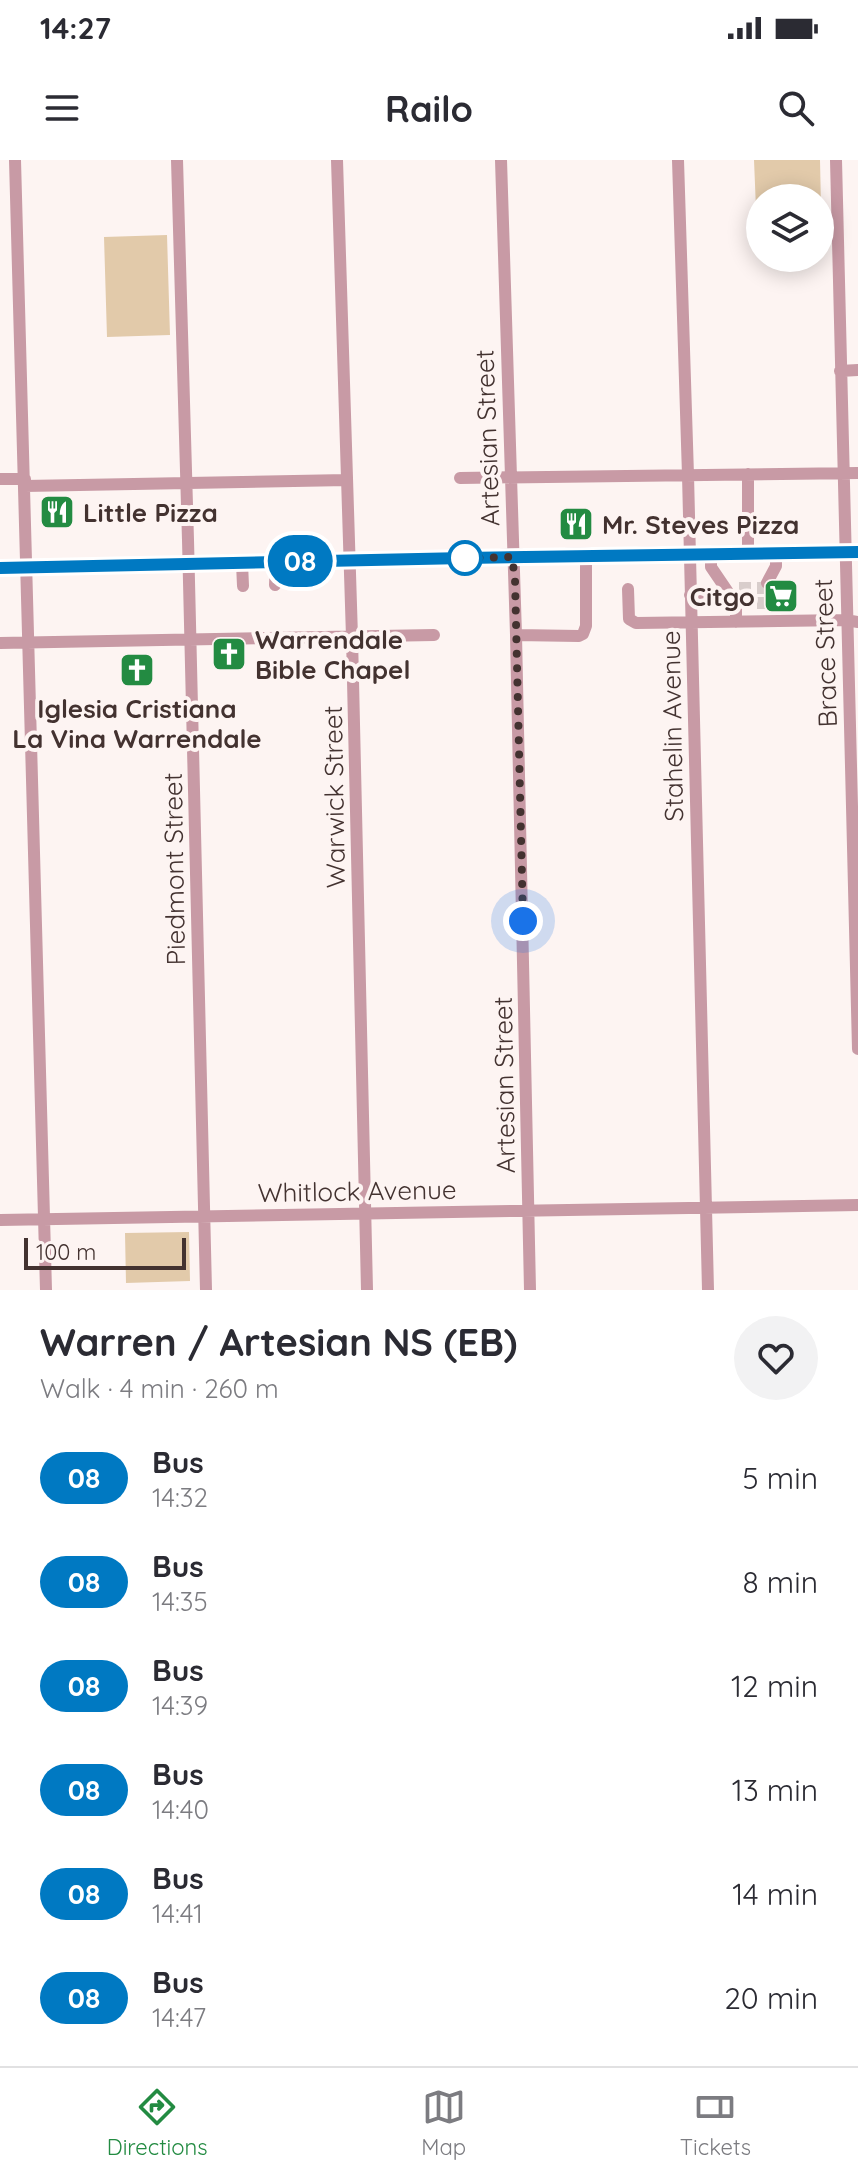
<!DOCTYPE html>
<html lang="en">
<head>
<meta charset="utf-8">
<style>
  body { margin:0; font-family:Quicksand,sans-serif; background:#f2f2f3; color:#2b2b33; height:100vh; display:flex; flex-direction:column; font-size:30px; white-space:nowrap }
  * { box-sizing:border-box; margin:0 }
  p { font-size:26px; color:#7c7c81 }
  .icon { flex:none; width:44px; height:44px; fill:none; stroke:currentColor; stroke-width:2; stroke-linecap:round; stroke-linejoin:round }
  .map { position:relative; height:1130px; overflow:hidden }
  .details { display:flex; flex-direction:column; background:#fff; flex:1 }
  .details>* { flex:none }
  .badge { padding:0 16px; border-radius:26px; font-size:28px; line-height:52px }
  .buttons { position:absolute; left:746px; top:24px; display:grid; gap:16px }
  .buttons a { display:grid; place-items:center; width:88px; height:88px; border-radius:50%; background:#fff; box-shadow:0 4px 20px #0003; font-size:40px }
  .scale { position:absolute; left:24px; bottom:20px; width:162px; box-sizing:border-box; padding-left:8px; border:4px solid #433230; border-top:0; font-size:22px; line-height:28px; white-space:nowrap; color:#433230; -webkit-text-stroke:6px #fdf4f2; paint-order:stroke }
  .you { position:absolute; width:40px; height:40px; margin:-20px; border:6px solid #fff; border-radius:50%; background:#1a73e8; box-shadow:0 0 0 12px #1a73e833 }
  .map>.badge { position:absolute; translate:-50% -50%; box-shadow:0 0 0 4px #fff }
  .round { display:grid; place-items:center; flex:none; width:84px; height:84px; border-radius:42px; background:#f2f2f3 }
  .headline { display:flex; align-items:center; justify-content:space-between; height:136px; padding:0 40px }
  h1 { font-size:38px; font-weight:700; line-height:60px }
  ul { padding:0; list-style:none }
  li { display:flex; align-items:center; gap:24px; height:104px; padding:0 40px }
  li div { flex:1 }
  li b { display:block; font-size:30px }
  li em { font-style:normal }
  li .badge { min-width:88px; font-weight:700; text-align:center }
  .status { display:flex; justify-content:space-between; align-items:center; height:56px; padding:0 40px; background:#fff; direction:ltr }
  .status svg { height:22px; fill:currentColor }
  header { display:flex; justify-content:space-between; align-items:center; height:104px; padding:0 40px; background:#fff; font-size:36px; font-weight:700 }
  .tabs { display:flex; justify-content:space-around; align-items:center; height:112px; border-top:2px solid #e1e1e2; background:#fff; font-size:22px; color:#7c7c81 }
  .tabs a { display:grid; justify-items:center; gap:4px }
  .tabs .on { color:#238b42 }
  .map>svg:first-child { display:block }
  .green { fill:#e2caaa }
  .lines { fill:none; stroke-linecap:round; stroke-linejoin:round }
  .minor-tunnel { stroke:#d8cdcb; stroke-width:12; stroke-dasharray:12 6; stroke-linecap:butt }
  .minor { stroke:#c89aa5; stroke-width:12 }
  .major { stroke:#994b63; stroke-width:16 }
  .line-casing { stroke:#fff; stroke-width:18 }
  .line { stroke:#0079c2; stroke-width:12 }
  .walk { stroke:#433230; stroke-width:8; stroke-dasharray:0 14.4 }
  .stop-dot { fill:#fff; stroke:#0079c2; stroke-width:4 }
  .labels { text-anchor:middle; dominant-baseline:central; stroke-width:8; stroke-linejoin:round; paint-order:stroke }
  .street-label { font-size:26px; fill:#433230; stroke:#fdf4f2 }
  .poi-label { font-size:26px; font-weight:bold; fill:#433230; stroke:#fdf4f2; text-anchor:start }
</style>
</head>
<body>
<div class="status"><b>14:27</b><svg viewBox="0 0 49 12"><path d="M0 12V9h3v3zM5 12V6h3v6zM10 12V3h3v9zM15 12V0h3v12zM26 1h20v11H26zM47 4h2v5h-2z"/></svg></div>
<header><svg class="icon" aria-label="menu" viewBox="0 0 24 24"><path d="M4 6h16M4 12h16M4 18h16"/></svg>Railo<svg class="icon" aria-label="search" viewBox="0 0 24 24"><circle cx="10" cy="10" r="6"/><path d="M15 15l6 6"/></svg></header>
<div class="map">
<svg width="858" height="1130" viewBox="0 0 858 1130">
  <rect width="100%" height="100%" fill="#fdf4f2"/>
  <path class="green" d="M754 0H820L821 47 820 38H760V49H756Z
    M167 75 170 175 107 177 104 77Z
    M189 1072 190 1121 126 1123 125 1073Z"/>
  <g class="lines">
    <path class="minor-tunnel" d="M739 428H764L767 423
      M739 443H765V435"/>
    <path class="minor" d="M15 0 46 1130
      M177 0 188 380 206 1130
      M337 0 352 477 367 1130
      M501 0 516 475 530 1130
      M678 0 688 315 708 1130
      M836 0 858 889
      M840 211 858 210
      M460 318 858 313
      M0 319H25
      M25 326 347 320
      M748 394V314
      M242 403 243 426
      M767 423 776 406V393
      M275 425 276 402
      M628 429 629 459 636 463 846 460 858 462
      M690 435H730L711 407V394
      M736 443V462
      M516 475 579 476 583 474 586 466V396
      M0 483 434 475
      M0 1060 858 1045"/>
    <path class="major" d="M0 408 499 397 858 392"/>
  </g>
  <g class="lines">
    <g class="line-casing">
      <path id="line" d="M0 408 465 398 858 392"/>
    </g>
    <use href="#line" class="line"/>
    <path class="walk" d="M465 398 512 397 515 419 523 761"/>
  </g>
  <defs>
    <g id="restaurant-square" transform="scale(1.8)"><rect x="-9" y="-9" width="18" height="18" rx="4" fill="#238b42" stroke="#fdf4f2"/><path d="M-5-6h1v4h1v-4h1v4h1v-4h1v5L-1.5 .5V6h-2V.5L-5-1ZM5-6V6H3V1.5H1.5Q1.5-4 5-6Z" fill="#fff"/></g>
    <g id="supermarket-square" transform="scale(1.8)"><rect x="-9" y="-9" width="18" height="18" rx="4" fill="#238b42" stroke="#fdf4f2"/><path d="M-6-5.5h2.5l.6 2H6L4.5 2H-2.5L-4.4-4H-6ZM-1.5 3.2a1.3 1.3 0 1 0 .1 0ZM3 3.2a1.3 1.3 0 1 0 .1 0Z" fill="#fff"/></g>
    <g id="church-square" transform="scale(1.8)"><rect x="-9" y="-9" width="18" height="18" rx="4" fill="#238b42" stroke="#fdf4f2"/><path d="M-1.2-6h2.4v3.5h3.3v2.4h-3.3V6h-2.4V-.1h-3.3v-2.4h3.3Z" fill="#fff"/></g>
  </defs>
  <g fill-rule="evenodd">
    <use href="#restaurant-square" x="57" y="352"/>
    <use href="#restaurant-square" x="576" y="364"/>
    <use href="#supermarket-square" x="781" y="436"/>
    <use href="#church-square" x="229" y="494"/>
    <use href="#church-square" x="137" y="510"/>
  </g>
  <circle class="stop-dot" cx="465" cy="398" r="16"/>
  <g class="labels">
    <g class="street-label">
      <text transform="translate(487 278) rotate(-92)">Artesian Street</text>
      <text transform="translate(825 493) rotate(-92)">Brace Street</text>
      <text transform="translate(672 566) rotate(-91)">Stahelin Avenue</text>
      <text transform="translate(334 637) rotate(-91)">Warwick Street</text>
      <text transform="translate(174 709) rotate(-91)">Piedmont Street</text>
      <text transform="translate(504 925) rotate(-91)">Artesian Street</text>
      <text transform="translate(357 1031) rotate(-1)">Whitlock Avenue</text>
    </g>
    <g class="poi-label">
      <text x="83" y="352">Little Pizza</text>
      <text x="602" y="364">Mr. Steves Pizza</text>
      <text x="755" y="436" text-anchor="end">Citgo</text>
      <text x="255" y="479">Warrendale<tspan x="255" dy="30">Bible Chapel</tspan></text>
      <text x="137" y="548" text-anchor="middle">Iglesia Cristiana<tspan x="137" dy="30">La Vina Warrendale</tspan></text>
    </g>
  </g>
</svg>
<div class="buttons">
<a><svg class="icon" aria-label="layers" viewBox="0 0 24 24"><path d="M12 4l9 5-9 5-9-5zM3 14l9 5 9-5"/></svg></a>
</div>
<div class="scale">100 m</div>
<div class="you" style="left:523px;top:761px"></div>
<b class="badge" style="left:300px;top:401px;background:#0079c2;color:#fff">08</b>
</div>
<section class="details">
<div class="headline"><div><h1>Warren / Artesian NS (EB)</h1><p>Walk · 4 min · 260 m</p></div><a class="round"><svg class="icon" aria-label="heart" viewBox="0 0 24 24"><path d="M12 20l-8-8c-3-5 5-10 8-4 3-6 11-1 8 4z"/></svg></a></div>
<ul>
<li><span class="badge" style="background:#0079c2;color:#fff">08</span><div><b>Bus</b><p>14:32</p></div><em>5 min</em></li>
<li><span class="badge" style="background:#0079c2;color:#fff">08</span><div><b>Bus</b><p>14:35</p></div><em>8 min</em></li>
<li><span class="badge" style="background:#0079c2;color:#fff">08</span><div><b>Bus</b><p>14:39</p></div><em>12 min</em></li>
<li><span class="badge" style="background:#0079c2;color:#fff">08</span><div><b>Bus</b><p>14:40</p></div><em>13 min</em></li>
<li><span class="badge" style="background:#0079c2;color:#fff">08</span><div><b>Bus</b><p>14:41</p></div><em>14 min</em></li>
<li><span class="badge" style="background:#0079c2;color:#fff">08</span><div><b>Bus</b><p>14:47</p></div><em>20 min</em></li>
</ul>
</section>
<nav class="tabs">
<a class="on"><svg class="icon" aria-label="directions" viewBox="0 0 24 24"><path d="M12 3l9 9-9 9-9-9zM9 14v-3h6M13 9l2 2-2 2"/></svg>Directions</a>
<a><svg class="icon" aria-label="map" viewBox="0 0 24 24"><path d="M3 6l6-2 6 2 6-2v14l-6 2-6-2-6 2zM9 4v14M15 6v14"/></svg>Map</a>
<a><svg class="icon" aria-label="tickets" viewBox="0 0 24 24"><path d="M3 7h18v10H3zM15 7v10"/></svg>Tickets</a>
</nav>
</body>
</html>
